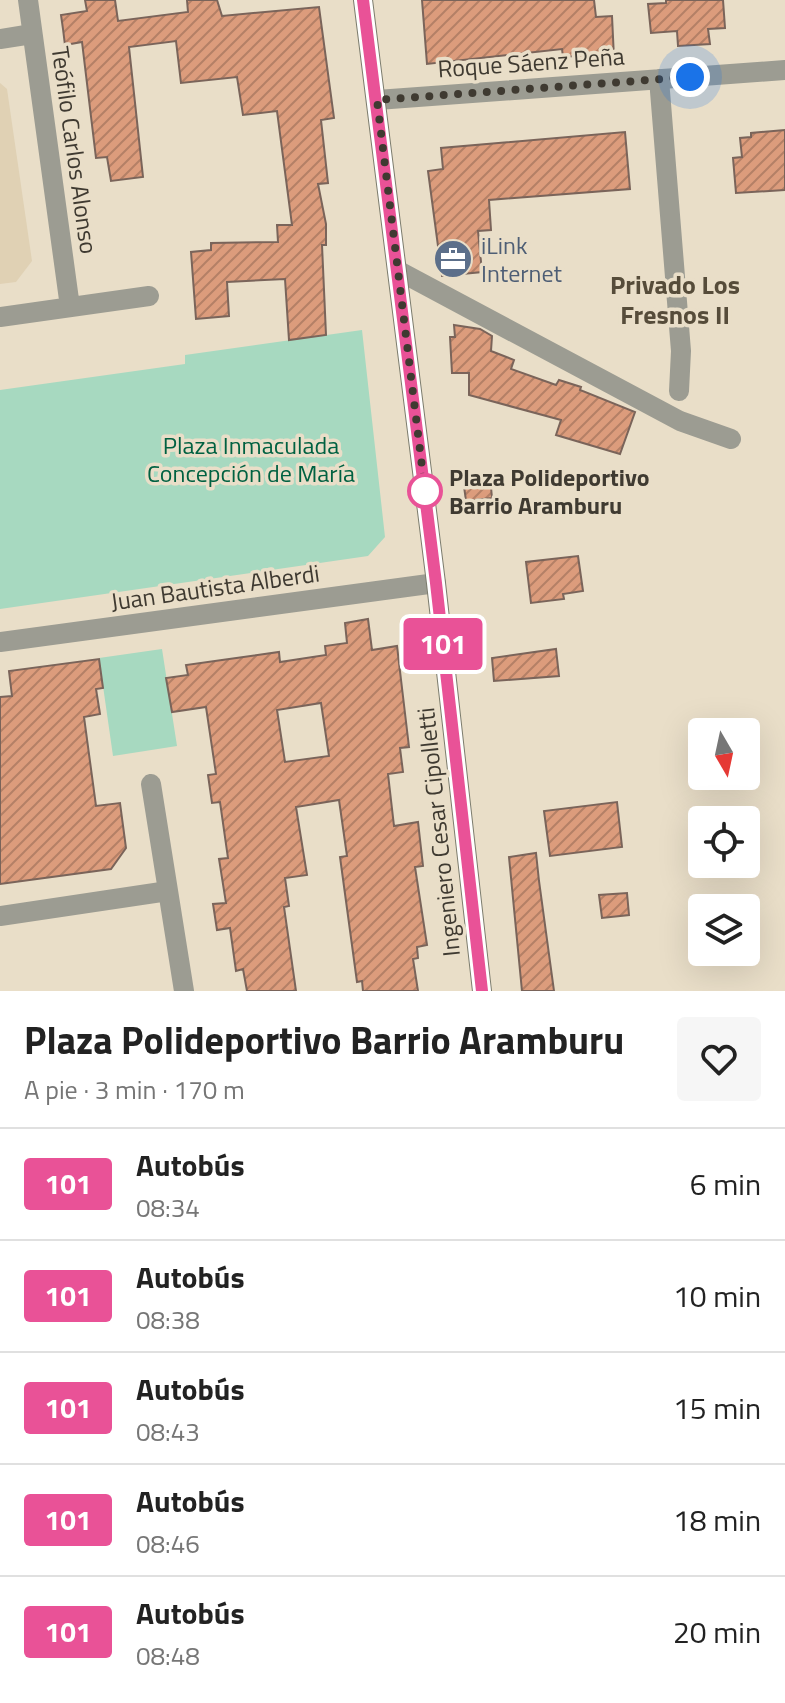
<!DOCTYPE html>
<html lang="es">
<head>
<meta charset="utf-8">
<style>
  body { margin:0; font-family:"Titillium Web",sans-serif; background:#f6f6f6; color:#222; height:100vh; display:flex; flex-direction:column; font-size:30px; white-space:nowrap }
  * { box-sizing:border-box; margin:0 }
  p { font-size:26px; color:#767676 }
  .icon { flex:none; width:44px; height:44px; fill:none; stroke:currentColor; stroke-width:2; stroke-linecap:round; stroke-linejoin:round }
  .map { position:relative; height:991px; overflow:hidden }
  .panel { display:flex; flex-direction:column; background:#fff; flex:1 }
  .panel>* { flex:none }
  .badge { padding:0 16px; border-radius:6px; font-size:28px; line-height:52px }
  .needle { width:52px; rotate:171deg }
  .fabs { position:absolute; left:688px; top:718px; display:grid; gap:16px }
  .fabs a { display:grid; place-items:center; width:72px; height:72px; border-radius:8px; background:#fff; box-shadow:0 8px 32px #0002; font-size:40px }
  .you { position:absolute; width:40px; height:40px; margin:-20px; border:6px solid #fff; border-radius:50%; background:#1a73e8; box-shadow:0 0 0 12px #1a73e833 }
  .map>.badge { position:absolute; translate:-50% -50%; box-shadow:0 0 0 4px #fff }
  .round { display:grid; place-items:center; flex:none; width:84px; height:84px; border-radius:8px; background:#f6f6f6 }
  .overview { display:flex; align-items:center; justify-content:space-between; height:136px; padding:0 24px }
  h1 { font-size:38px; font-weight:700; line-height:60px }
  ul { padding:0; list-style:none }
  li { display:flex; align-items:center; gap:24px; height:112px; padding:0 24px; border-top:2px solid #e0e0e0 }
  li div { flex:1 }
  li b { display:block; font-size:30px }
  li em { font-style:normal }
  li .badge { min-width:88px; font-weight:700; text-align:center }
  .map>svg:first-child { display:block }
  .built { fill:#e0d1b4 }
  .green { fill:#a7d9c0 }
  .building { fill:url(#building-hatch); stroke:#7a645a; stroke-width:2; fill-rule:evenodd }
  .lines { fill:none; stroke-linecap:round; stroke-linejoin:round }
  .minor { stroke:#9c9c92; stroke-width:20 }
  .secondary { stroke:#7c7c6d; stroke-width:20 }
  .line-casing { stroke:#fff; stroke-width:18 }
  .line { stroke:#e95297; stroke-width:12 }
  .walk { stroke:#3f3a31; stroke-width:8; stroke-dasharray:0 14.4 }
  .stop-dot { fill:#fff; stroke:#e95297; stroke-width:4 }
  .labels { text-anchor:middle; dominant-baseline:central; stroke-width:7; stroke-linejoin:round; paint-order:stroke }
  .street-label { font-size:24px; fill:#3f3a31; stroke:#e9dec8 }
  .service-label { font-size:24px; fill:#4e5e75; stroke:#e9dec8; text-anchor:start }
  .park-label { font-size:24px; fill:#006141; stroke:#e9dec8 }
  .stop-label { font-size:24px; font-weight:bold; fill:#3f3a31; stroke:#e9dec8; text-anchor:start }
  .neighbourhood-label { font-size:26px; font-weight:bold; fill:#564c3a; stroke:#e9dec8 }
</style>
</head>
<body>
<div class="map">
<svg width="785" height="991" viewBox="0 0 785 991">
  <defs>
    <pattern id="building-hatch" width="6" height="6" patternUnits="userSpaceOnUse" patternTransform="scale(2)"><rect width="6" height="6" fill="#dc9c7c"/><path d="M-1 1l2-2M0 6l6-6M5 7l2-2" fill="none" stroke="#b48066"/></pattern>
  </defs>
  <rect width="100%" height="100%" fill="#e9dec8"/>
  <path class="built" d="M0 83 7 89 32 261 16 282 0 284Z"/>
  <path class="green" d="M362 330 385 537 368 556 0 609V390L185 364V355Z
    M162 649 177 746 113 756 99 658Z"/>
  <path class="building" d="M85 0H115L118 21 188 12 187 0H217L222 16 319 7 334 118 321 120 328 183 318 184 326 224V245H322L326 335 289 340 285 279 227 282 229 316 196 319 191 252 211 250V243L278 242 277 225H292L277 111 243 115 237 77 181 83 176 41 129 47 143 177 111 181 107 157 96 158 82 42 65 45 63 29 61 15 87 11Z
    M422 0H594L596 17 612 16 614 58 576 61V56L563 57 562 49 427 64Z
    M666 0H723L725 28 708 29 710 44 678 46 677 31 651 33 648 4 666 3Z
    M785 130V190L736 193 733 158 742 157 740 138 751 137V133Z
    M625 132 630 189 489 200 491 230 478 231 482 272 442 276 428 171 443 169 441 148Z
    M454 325 480 329 492 336 491 351 514 360 511 369 556 385 559 380 581 387 580 390 635 412 620 454 556 435 561 420 469 395V373H452L450 337H455Z
    M490 476 492 498 466 501 463 479Z
    M578 556 583 591 563 594 564 599 531 603 526 562Z
    M368 619 372 650 397 646 409 747 400 748 403 772 388 774 394 826 418 822 423 866 415 867 427 945 417 947 418 958 413 959 418 991H363L362 981 357 982 340 857 347 856 339 800 296 807 307 875 285 878 289 906 284 907 296 991H247L243 969 236 971 230 928 217 930 213 904 226 903 219 859 228 858 220 802 212 803 208 775 216 774 206 707 172 712 166 678 188 675 186 665 222 660 279 652 280 662 326 655 325 646 347 643 345 623ZM321 703 329 756 285 762 277 710Z
    M556 649 559 676 494 681 492 658Z
    M99 659 103 688 96 689 100 714 84 717 96 806 120 803 126 848 111 869 0 884V697L12 696 9 671Z
    M617 802 622 847 550 856 544 811Z
    M536 853 539 881 554 991H522L509 857Z
    M627 893 629 915 602 918 599 895Z"/>
  <g class="lines">
    <path class="minor" d="M28 0 70 307
      M0 39 32 34
      M659 79 681 351 679 391
      M377 100 785 70
      M397 270 680 421 731 439
      M0 317 149 296
      M0 642 436 583
      M151 784 184 991
      M0 916 168 891"/>
    <path class="secondary" d="M363 0 436 583 482 991"/>
  </g>
  <g class="lines">
    <g class="line-casing">
      <path id="line" d="M363 0 436 583 482 991"/>
    </g>
    <use href="#line" class="line"/>
    <path class="walk" d="M425 491 377 100 690 77"/>
  </g>
  <defs>
    <g id="office-disc" transform="scale(2)"><circle r="9.5" fill="#5c6f8a" stroke="#e9dec8"/><path d="M-6-3h4V-5.5h4V-3h4V5H-6ZM-1-4.5V-3h2v-1.5ZM-6 0V1H6V0Z" fill="#fff"/></g>
  </defs>
  <g fill-rule="evenodd">
    <use href="#office-disc" x="453" y="259"/>
  </g>
  <circle class="stop-dot" cx="425" cy="491" r="16"/>
  <g class="labels">
    <g class="street-label">
      <text transform="translate(531 62) rotate(-4)">Roque Sáenz Peña</text>
      <text transform="translate(75 150) rotate(82)">Teófilo Carlos Alonso</text>
      <text transform="translate(215 587) rotate(-8)">Juan Bautista Alberdi</text>
      <text transform="translate(438 832) rotate(-96)">Ingeniero Cesar Cipolletti</text>
    </g>
    <g class="service-label">
      <text x="481" y="245">iLink<tspan x="481" dy="28">Internet</tspan></text>
    </g>
    <g class="park-label">
      <text x="251" y="445">Plaza Inmaculada<tspan x="251" dy="28">Concepción de María</tspan></text>
    </g>
    <g class="stop-label">
      <text x="449" y="477">Plaza Polideportivo<tspan x="449" dy="28">Barrio Aramburu</tspan></text>
    </g>
    <g class="neighbourhood-label">
      <text x="675" y="284">Privado Los<tspan x="675" dy="30">Fresnos II</tspan></text>
    </g>
  </g>
</svg>
<div class="fabs">
<a><svg class="needle" viewBox="-14 -14 28 28"><path d="M0-13l5 13h-10z" fill="#e53935"/><path d="M0 13l5-13h-10z" fill="#767676"/></svg></a>
<a><svg class="icon" aria-label="locate" viewBox="0 0 24 24"><circle cx="12" cy="12" r="6"/><path d="M12 2v4M12 18v4M2 12h4M18 12h4"/></svg></a>
<a><svg class="icon" aria-label="layers" viewBox="0 0 24 24"><path d="M12 4l9 5-9 5-9-5zM3 14l9 5 9-5"/></svg></a>
</div>
<div class="you" style="left:690px;top:77px"></div>
<b class="badge" style="left:443px;top:644px;background:#e95297;color:#fff">101</b>
</div>
<section class="panel">
<div class="overview"><div><h1>Plaza Polideportivo Barrio Aramburu</h1><p>A pie · 3 min · 170 m</p></div><a class="round"><svg class="icon" aria-label="heart" viewBox="0 0 24 24"><path d="M12 20l-8-8c-3-5 5-10 8-4 3-6 11-1 8 4z"/></svg></a></div>
<ul>
<li><span class="badge" style="background:#e95297;color:#fff">101</span><div><b>Autobús</b><p>08:34</p></div><em>6 min</em></li>
<li><span class="badge" style="background:#e95297;color:#fff">101</span><div><b>Autobús</b><p>08:38</p></div><em>10 min</em></li>
<li><span class="badge" style="background:#e95297;color:#fff">101</span><div><b>Autobús</b><p>08:43</p></div><em>15 min</em></li>
<li><span class="badge" style="background:#e95297;color:#fff">101</span><div><b>Autobús</b><p>08:46</p></div><em>18 min</em></li>
<li><span class="badge" style="background:#e95297;color:#fff">101</span><div><b>Autobús</b><p>08:48</p></div><em>20 min</em></li>
</ul>
</section>
</body>
</html>
